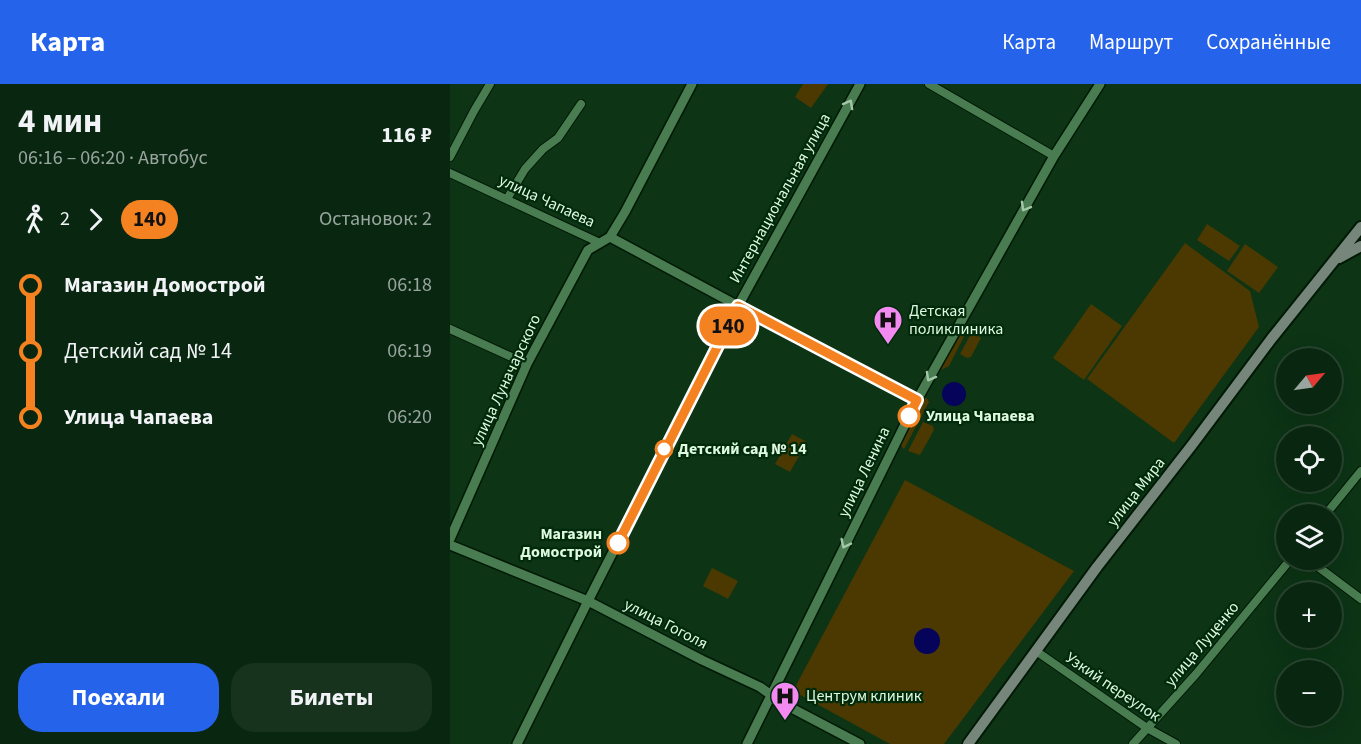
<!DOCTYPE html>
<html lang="ru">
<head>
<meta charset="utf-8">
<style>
  body { margin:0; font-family:"Source Sans 3",sans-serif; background:#17331e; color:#f1f3f6; height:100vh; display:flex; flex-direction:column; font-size:22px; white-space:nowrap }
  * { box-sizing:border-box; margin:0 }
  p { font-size:20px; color:#99a59f }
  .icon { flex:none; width:33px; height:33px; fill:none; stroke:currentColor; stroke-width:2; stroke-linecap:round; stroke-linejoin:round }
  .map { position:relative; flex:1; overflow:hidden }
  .panel { display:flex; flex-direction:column; background:#092710; width:450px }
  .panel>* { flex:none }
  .badge { padding:0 12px; border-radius:20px; font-size:21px; line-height:39px }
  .needle { width:39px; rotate:61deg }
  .controls { position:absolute; left:826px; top:264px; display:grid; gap:12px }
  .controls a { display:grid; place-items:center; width:66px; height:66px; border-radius:50%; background:#092710; box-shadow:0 6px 24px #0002,0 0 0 2px #294430; font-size:30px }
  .map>.badge { position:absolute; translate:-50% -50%; box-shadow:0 0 0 3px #fff }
  .legs { display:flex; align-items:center; gap:9px; height:66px; padding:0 18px; font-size:20px }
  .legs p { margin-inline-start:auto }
  .headline { display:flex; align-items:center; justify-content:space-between; height:102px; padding:0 18px }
  h1 { font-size:33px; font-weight:700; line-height:45px }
  .button { display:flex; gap:12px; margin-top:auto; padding:12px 18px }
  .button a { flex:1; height:69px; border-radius:24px; background:#2563eb; color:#fff; font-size:24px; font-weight:700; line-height:69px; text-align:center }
  .button a+a { background:#17331e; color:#f1f3f6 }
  ul { padding:0 18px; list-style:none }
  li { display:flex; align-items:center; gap:21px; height:66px; font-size:22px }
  li i { display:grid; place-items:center; width:9px; height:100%; margin:0 8px; background:currentColor }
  li i::after { content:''; width:15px; height:15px; margin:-8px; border:4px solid; border-radius:50%; background:#092710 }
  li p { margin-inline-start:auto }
  li:first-child i { background:linear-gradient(#0000 50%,currentColor 0) }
  li:last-child i { background:linear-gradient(currentColor 50%,#0000 0) }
  header { display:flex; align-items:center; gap:36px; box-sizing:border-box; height:84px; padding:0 30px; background:#2563eb; color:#fff }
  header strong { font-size:28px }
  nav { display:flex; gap:33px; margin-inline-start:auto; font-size:21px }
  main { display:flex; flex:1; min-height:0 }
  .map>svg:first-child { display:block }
  .green { fill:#4b3901 }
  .water { fill:#06035a }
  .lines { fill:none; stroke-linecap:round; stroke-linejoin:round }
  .minor-casing { stroke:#011905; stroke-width:10 }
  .tertiary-casing { stroke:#011905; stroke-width:12 }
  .secondary-casing { stroke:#011905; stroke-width:14 }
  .minor { stroke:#497c50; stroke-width:8 }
  .tertiary { stroke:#497c50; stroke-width:9 }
  .secondary { stroke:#77867b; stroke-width:10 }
  .oneway { stroke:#a2c7a6 }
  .line-1-casing { stroke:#fff; stroke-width:14 }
  .line-1 { stroke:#f58220; stroke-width:9 }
  .stop-1-dot { fill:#fff; stroke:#f58220; stroke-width:3 }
  .labels { text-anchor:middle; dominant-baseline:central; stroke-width:4.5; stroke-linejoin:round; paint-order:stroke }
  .street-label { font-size:16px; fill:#def9e0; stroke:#012a0b }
  .poi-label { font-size:16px; fill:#def9e0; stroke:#012a0b; text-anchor:start }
  .stop-label { font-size:16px; font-weight:bold; fill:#def9e0; stroke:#012a0b; text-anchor:start }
</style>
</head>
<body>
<header>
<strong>Карта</strong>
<nav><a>Карта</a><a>Маршрут</a><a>Сохранённые</a></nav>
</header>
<main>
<section class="panel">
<div class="headline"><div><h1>4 мин</h1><p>06:16 – 06:20 · Автобус</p></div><b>116 ₽</b></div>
<div class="legs"><svg class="icon" aria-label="walk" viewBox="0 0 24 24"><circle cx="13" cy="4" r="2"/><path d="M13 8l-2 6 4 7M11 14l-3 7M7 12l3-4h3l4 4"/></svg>2<svg class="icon" aria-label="forward" viewBox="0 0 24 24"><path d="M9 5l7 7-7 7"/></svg><b class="badge" style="background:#f58220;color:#111">140</b><p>Остановок: 2</p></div>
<ul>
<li><i style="color:#f58220"></i><b>Магазин Домострой</b><p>06:18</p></li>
<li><i style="color:#f58220"></i><span>Детский сад № 14</span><p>06:19</p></li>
<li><i style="color:#f58220"></i><b>Улица Чапаева</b><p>06:20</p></li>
</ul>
<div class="button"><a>Поехали</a><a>Билеты</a></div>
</section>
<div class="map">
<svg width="911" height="660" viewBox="0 0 911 660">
  <rect width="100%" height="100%" fill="#0c3415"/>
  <path class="green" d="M353 0H378L361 24 345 13Z
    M757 140 790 162 779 177 747 156Z
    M735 159 800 207 809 243 724 359 637 295Z
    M795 160 828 183 809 209 777 187Z
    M641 220 672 242 634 296 603 274Z
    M517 240 520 241 499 282 491 286 494 273 512 242Z
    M523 246 531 254 521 273 517 274 510 270Z
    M476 313 479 318 454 365 452 363 450 359 465 327Z
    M473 338 483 342 484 346 470 371 458 367Z
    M342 350 357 358 340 388 325 380Z
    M455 396 624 487 494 660H440L343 607Z
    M262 484 288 497 278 515 253 502Z"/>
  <path class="water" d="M492 310a12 12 0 1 1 24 0a12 12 0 1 1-24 0Z
    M464 557a13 13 0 1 1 26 0a13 13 0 1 1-26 0Z"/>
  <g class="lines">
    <g class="minor-casing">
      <path id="minor" d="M479 0 604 72
        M0 73 24 27 40 0
        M0 89 150 159
        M57 115 75 85 93 65 108 54 131 20
        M0 245 77 280
        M876 430 911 387
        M859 476 911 515
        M586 567 697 644 726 660
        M683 660 746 590 840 476"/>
    </g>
    <g class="tertiary-casing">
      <path id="tertiary" d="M160 153 346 253 467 316
        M160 153 175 128 242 0
        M0 455 77 280 131 179 138 166 160 153
        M0 461 138 517 252 576 310 603 332 619 410 660
        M67 660 138 517 288 222 410 0
        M297 660 467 316 604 72 650 0"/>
    </g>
    <g class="secondary-casing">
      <path id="secondary" d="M889 174 911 162
        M518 660 647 483 742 361 822 254 911 143"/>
    </g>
    <use href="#minor" class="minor"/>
    <use href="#tertiary" class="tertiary"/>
    <use href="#secondary" class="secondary"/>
  </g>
  <defs><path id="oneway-chevron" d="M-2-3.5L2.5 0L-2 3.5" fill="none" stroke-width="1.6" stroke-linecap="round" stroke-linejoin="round" transform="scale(1.5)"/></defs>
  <g class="oneway">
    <use href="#oneway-chevron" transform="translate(399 20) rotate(-61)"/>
    <use href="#oneway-chevron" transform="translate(575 123) rotate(120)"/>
    <use href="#oneway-chevron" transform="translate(480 293) rotate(119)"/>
    <use href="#oneway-chevron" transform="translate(395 460) rotate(116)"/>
  </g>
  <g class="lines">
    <g class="line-1-casing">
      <path id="line-1" d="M168 459 288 222 467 316 459 332"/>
    </g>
    <use href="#line-1" class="line-1"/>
  </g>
  <defs>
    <g id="hospital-pin" transform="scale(1.5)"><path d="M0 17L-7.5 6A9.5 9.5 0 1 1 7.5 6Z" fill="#f38af1" stroke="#012a0b"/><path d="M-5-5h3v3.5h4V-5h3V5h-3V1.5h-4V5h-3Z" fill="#111"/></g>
  </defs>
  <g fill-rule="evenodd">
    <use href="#hospital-pin" x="438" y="236"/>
    <use href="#hospital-pin" x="335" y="612"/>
  </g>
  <g class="stop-1-dot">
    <circle cx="459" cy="332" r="10"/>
    <circle cx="214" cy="365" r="8"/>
    <circle cx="168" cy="459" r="10"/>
  </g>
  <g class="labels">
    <g class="street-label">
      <text transform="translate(330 114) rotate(-61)">Интернациональная улица</text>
      <text transform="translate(97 117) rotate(25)">улица Чапаева</text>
      <text transform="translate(56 296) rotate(-65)">улица Луначарского</text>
      <text transform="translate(414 388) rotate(-64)">улица Ленина</text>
      <text transform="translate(686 408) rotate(-52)">улица Мира</text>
      <text transform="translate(216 540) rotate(27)">улица Гоголя</text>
      <text transform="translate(752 560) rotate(-50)">улица Луценко</text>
      <text transform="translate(663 603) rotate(34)">Узкий переулок</text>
    </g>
    <g class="poi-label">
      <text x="459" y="227">Детская<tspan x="459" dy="18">поликлиника</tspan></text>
      <text x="356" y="612">Центрум клиник</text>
    </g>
    <g class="stop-label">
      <text x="476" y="332">Улица Чапаева</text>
      <text x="228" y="365">Детский сад № 14</text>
      <text x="152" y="450" text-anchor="end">Магазин<tspan x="152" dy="18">Домострой</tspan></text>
    </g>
  </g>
</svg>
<div class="controls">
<a><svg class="needle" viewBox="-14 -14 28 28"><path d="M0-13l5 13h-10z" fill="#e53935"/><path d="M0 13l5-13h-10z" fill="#99a59f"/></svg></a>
<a><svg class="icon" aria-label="locate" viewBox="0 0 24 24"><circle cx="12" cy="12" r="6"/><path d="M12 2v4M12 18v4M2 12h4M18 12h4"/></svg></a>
<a><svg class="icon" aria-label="layers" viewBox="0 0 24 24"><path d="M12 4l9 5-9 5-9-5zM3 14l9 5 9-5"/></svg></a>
<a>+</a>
<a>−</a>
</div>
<b class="badge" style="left:278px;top:242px;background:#f58220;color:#111">140</b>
</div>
</main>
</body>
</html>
